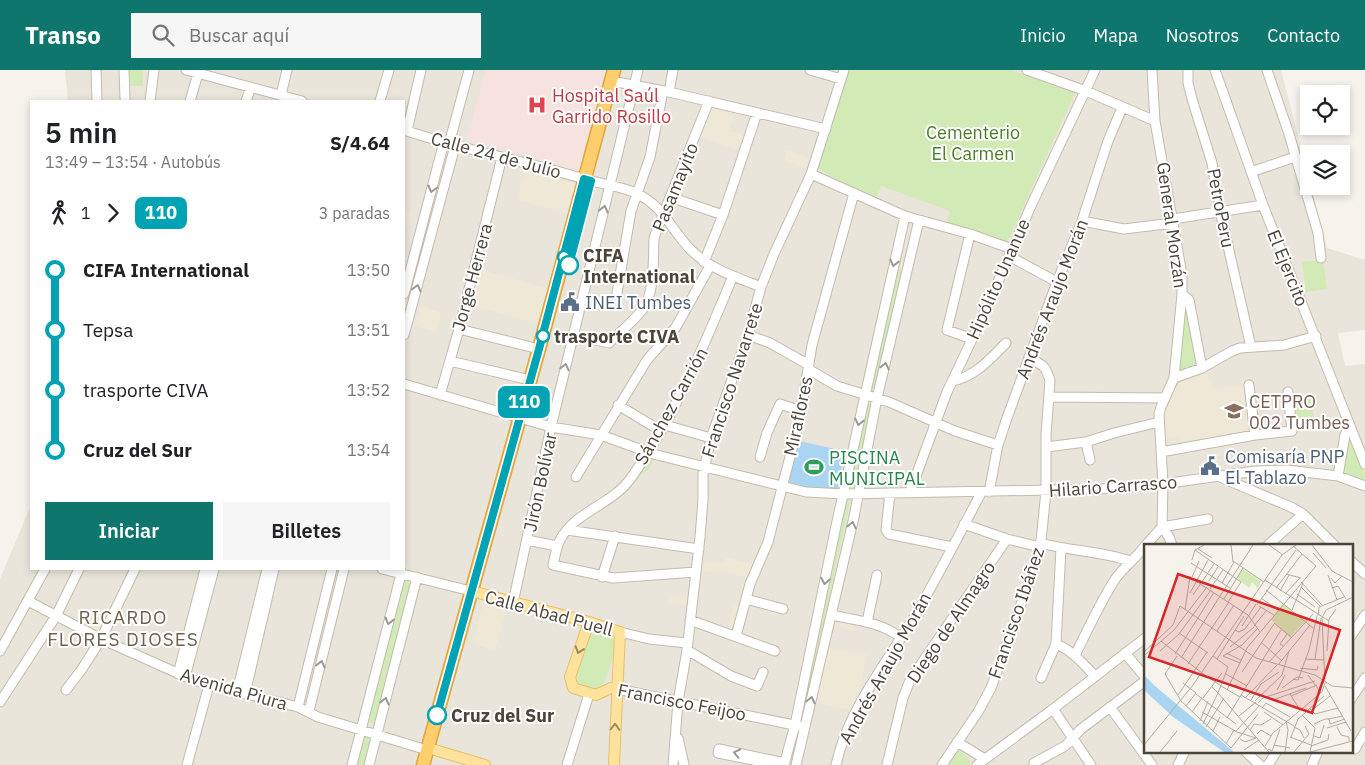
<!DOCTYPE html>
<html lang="es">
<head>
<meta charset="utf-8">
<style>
  body { margin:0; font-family:"IBM Plex Sans",sans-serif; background:#f6f6f6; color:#202124; height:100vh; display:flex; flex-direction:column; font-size:19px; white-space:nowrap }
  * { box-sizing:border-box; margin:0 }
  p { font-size:16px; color:#757577 }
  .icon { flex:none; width:28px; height:28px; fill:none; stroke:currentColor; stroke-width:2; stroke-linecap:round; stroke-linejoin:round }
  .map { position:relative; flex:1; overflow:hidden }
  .panel { position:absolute; left:30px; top:30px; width:375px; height:470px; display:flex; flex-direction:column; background:#fff; border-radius:0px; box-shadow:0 2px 8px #0003 }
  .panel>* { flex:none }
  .badge { padding:0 10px; border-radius:8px; font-size:18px; line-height:32px }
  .fabs { position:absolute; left:1300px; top:15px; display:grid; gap:10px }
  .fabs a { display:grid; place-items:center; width:50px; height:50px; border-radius:0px; background:#fff; box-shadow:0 2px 8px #0003; font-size:25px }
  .map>.badge { position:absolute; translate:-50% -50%; box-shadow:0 0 0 2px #fff }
  .legs { display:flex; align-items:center; gap:8px; height:55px; padding:0 15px; font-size:16px }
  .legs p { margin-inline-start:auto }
  .headline { display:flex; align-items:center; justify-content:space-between; height:85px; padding:0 15px }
  h1 { font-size:28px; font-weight:600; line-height:38px }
  .action { display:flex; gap:10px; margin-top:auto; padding:10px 15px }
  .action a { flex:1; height:58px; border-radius:0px; background:#0f766e; color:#fff; font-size:20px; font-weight:600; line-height:58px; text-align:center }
  .action a+a { background:#f6f6f6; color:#202124 }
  ul { padding:0 15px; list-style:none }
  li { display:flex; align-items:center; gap:18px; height:60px; font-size:19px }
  li i { display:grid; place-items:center; width:8px; height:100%; margin:0 6px; background:currentColor }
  li i::after { content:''; width:12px; height:12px; margin:-6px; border:4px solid; border-radius:50%; background:#fff }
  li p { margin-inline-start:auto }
  li:first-child i { background:linear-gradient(#0000 50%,currentColor 0) }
  li:last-child i { background:linear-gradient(currentColor 50%,#0000 0) }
  header { display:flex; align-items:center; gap:30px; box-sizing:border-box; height:70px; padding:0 25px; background:#0f766e; color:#fff }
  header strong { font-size:24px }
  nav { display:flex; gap:28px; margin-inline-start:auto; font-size:18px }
  .search { width:350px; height:45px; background:#f6f6f6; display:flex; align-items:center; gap:12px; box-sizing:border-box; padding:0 18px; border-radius:0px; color:#757577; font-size:19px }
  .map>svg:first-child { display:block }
  .residential { fill:#eae5da; fill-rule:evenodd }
  .education { fill:#efe8d6 }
  .medical { fill:#f6e3e0 }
  .green { fill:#d2eab5 }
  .water { fill:#a9d4f2 }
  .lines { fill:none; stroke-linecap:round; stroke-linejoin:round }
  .minor-casing { stroke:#c2bbae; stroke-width:11 }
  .major-casing { stroke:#e6c16a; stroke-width:12 }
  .highway-casing { stroke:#e0a43c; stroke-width:15 }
  .minor { stroke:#fff; stroke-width:9 }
  .major { stroke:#ffe39c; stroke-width:10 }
  .highway { stroke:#ffcf6e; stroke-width:12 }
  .oneway { stroke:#9c9892 }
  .oneway2 { stroke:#9c8c66 }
  .line-1-casing { stroke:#fff; stroke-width:11 }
  .line-1 { stroke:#00a3b4; stroke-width:8 }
  .stop-1-dot { fill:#fff; stroke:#00a3b4; stroke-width:2.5 }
  .labels { text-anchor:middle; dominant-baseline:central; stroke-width:4; stroke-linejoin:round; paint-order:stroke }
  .health-label { font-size:18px; fill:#be3a42; stroke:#fff; text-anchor:start }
  .park-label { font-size:18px; fill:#4a7f2a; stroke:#fff }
  .street-label { font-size:18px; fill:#4b4439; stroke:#fff }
  .stop-label { font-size:18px; font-weight:bold; fill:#4b4439; stroke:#fff; text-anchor:start }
  .service-label { font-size:18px; fill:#4e5e75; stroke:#fff; text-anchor:start }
  .education-label { font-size:18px; fill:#785e54; stroke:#fff; text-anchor:start }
  .leisure-label { font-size:18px; fill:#27864d; stroke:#fff; text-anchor:start }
  .neighbourhood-label { font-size:19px; letter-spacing:1px; fill:#6e6250; stroke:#fff }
  .inset-road { fill:none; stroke:#b2ada4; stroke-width:1 }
  .view { fill:#d62828; fill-opacity:0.15; stroke:#d62828; stroke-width:2.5 }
  .inset-edge { fill:none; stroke:#4b4439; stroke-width:2.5 }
</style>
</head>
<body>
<header>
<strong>Transo</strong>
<div class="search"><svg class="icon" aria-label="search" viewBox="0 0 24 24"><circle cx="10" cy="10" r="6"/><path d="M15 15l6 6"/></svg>Buscar aquí</div>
<nav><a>Inicio</a><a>Mapa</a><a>Nosotros</a><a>Contacto</a></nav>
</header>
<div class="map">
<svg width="1365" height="695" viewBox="0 0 1365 695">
  <rect width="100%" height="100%" fill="#f6f3ec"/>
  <path class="residential" d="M65 0H1281L1309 108V116H1311L1327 178 1365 190V260L1338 263 1345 296 1365 294V695H0V509L31 435V499H404V31H68ZM1145 475H1351V681H1145Z"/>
  <path class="education" d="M708 38 734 45 729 61 744 66 739 80 698 67Z
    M787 80 810 88 806 99 784 90Z
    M525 101 577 114 570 144 517 130Z
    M404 139 413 142 409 158 404 157Z
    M476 198 548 219 539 254 469 235Z
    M421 236 442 243 436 262 415 256Z
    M1207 302 1212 319 1248 314 1253 363 1180 376 1179 367 1165 369 1162 344 1172 323 1180 313Z
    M726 488 754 495 749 508 723 502 701 501 702 491 724 493Z
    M671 527 690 528 689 535 670 532Z
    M484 531 507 537 495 580 472 574Z
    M734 535 741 537 734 563 727 561Z
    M85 543 104 553 100 560 97 561 80 554Z
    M835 550 855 554 854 560 834 555Z
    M828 578 867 585 855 641 815 632Z"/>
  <path class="medical" d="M486 0H608L580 101 467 70Z"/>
  <path class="green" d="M127 0H143V16H127Z
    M848 0H1012L1075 23 1006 175 946 153 950 141 881 116 875 131 818 99Z
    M1323 190 1327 219 1306 222 1302 192Z
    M899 199 902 200 874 325 869 324Z
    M1185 231 1199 296 1181 303 1179 302Z
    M869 326 873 327 801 656 798 655Z
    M1311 328 1315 355 1297 357 1293 330Z
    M1350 368 1352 369 1365 405 1364 410 1340 404Z
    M653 384C653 401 644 404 630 409Z
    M403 510 412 513 376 653 365 652Z
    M597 562 613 568C618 577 606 615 598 621L576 617 574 611 589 565Z
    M364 666 373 668 367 695H356Z
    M954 678C962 683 970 685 970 695H944Z"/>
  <path class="water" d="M794 370 844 381 838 418H804L783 413Z"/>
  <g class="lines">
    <g class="minor-casing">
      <path id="minor" d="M96 0 97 31
        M124 0 125 28
        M186 0 302 31
        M810 0 841 9
        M1027 0 1086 21 1155 51
        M1152 0 1155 51 1182 205V224L1174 308 1161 337 1159 344 1163 414 1162 457
        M1188 0V13L1192 29 1212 93 1220 141 1251 277
        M1215 0 1263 135 1365 394
        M1267 0 1289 64 1318 163 1321 188
        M617 12 669 22 826 59
        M669 22 673 0
        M281 25 287 0
        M150 31 154 0
        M190 31 199 0
        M246 31 251 17
        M380 31 389 0
        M404 60C463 80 525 91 584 109 601 114 621 116 636 123 666 138 670 159 691 180 710 199 736 207 761 217
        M407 61 421 0
        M449 74 469 0
        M1251 102 1295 87
        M811 104 905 146 970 164 1012 179
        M670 127 723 145
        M1173 149 1263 135
        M1082 151 1124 159 1173 153
        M970 164 947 260 972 269
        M1009 186 1057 212
        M704 192 723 145 757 43
        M617 223 631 141 650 87 663 21
        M404 224 444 72
        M1182 224 1189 230 1202 298
        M459 259 539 279
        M404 265 455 76
        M573 265 609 273C620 262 633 252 643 239 655 222 653 189 654 169L656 162 709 31
        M748 265 770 273 809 295
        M450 291 530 310
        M808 299 837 316 889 332 955 361 998 375
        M1174 308 1202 298 1232 281 1240 278 1284 275 1316 266
        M952 311C975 307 990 289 1006 273
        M404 314 551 357 601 365 653 384 806 422 844 424 1099 419 1148 416 1256 401 1287 400 1338 406 1365 416
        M1249 315 1255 365
        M440 325 459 259 502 87
        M1050 327 1165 328
        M618 335 661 361
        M665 355 711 368
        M1086 372 1090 390
        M1046 377 1086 372 1114 363 1159 352
        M1161 382 1255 365 1292 361 1288 322
        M760 387 767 363 780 334 801 341
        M1338 406 1345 365 1350 355
        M576 407 647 290 676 257 710 196
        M1220 407 1293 438 1303 444 1334 475
        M910 422 947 322 984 244 1030 138 1095 0
        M989 422 998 375 1007 348 1057 212 1082 151 1108 71 1122 38
        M890 423 886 460 889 464 952 477
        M964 454 1007 469 1040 477
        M1162 457 1169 467 1172 475
        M567 460 699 479
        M527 470 557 476
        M1040 473C1070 481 1101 481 1130 491
        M1146 475 1162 457 1208 449
        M1268 475 1303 444
        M1351 491 1365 504
        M382 499 471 521
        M696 502 613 508 553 495C555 487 556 478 560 470 575 441 612 435 631 408 675 346 704 276 733 206
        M602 507 615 466
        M746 529 783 539
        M28 531 101 569 193 610 298 637 318 647 427 680H431
        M513 533 551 357 638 0
        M831 545C855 550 880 552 900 567
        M690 550 775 581
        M867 552 877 505
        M620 562 649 569 687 573
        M736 566 750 514 768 472 800 348 812 275 854 123
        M1351 566 1365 545
        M1056 574C1072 580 1083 594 1095 606
        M687 580 731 606 757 616 763 602
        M0 581 45 499
        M1125 583 1145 607
        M1075 585C1088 560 1100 532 1116 508 1125 496 1136 488 1145 476
        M178 604 205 499
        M185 607 214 499
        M1041 608 1056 574 1061 478
        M617 619 799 656
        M66 620 82 599 101 569 135 499
        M237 622 267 499
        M245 624 274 499
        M1351 629 1365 608
        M0 632 56 546 79 499
        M298 637 332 499
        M1110 637 1152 695
        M1053 639 1091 695
        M309 641 344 499
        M678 668 684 695
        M957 672 985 689
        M1355 679 1365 662
        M1245 681 1260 695
        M1034 693 1065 676 1081 659 1145 611
        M187 695 209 615
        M352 695 401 504
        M369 695 417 507
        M567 695 589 624
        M673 695 678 632 687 580 700 467 703 430V404L711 368 748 265 761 217 774 184 811 104 844 0
        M778 695 718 683 719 679 785 693
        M784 695 795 655 836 456 905 146
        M796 695 854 447 877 328 919 150
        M836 695C847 641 888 591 916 544 939 504 960 463 981 423
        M887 695 903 628 910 610 1007 469
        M942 695 978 642 991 618 1040 481 1046 421V365L1050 310 1046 300 1043 296 1029 287
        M977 695 1053 639 1145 568
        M1178 695 1185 681
        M1268 695 1277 681
        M1312 695 1318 681"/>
    </g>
    <g class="major-casing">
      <path id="major" d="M471 521 589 552 620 562 614 695
        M589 552 570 607 573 618 596 625 611 618 617 619
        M435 680 485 695"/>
    </g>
    <g class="highway-casing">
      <path id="highway" d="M423 695 539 279 614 0"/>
    </g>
    <use href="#minor" class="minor"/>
    <use href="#major" class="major"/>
    <use href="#highway" class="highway"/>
  </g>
  <defs><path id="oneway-chevron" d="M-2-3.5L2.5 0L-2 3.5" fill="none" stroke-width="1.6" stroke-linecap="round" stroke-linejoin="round" transform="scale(1.25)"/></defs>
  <g class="oneway">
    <use href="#oneway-chevron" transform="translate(432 119) rotate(105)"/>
    <use href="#oneway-chevron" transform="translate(604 139) rotate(-76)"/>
    <use href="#oneway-chevron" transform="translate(894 193) rotate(103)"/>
    <use href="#oneway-chevron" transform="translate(417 218) rotate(-75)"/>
    <use href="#oneway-chevron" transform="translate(885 296) rotate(-77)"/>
    <use href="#oneway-chevron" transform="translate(565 297) rotate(-77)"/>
    <use href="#oneway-chevron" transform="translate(859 352) rotate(102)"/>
    <use href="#oneway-chevron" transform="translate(852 455) rotate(-77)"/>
    <use href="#oneway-chevron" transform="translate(825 511) rotate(101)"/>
    <use href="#oneway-chevron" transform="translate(389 551) rotate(104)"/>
    <use href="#oneway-chevron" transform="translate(321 594) rotate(-76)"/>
    <use href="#oneway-chevron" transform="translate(811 630) rotate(-77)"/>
    <use href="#oneway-chevron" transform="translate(385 631) rotate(-76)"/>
    <use href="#oneway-chevron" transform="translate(737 683) rotate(-168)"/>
  </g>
  <g class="oneway2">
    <use href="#oneway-chevron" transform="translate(579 580) rotate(109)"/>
    <use href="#oneway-chevron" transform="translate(615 657) rotate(-88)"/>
  </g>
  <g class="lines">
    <g class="line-1-casing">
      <path id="line-1" d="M437 645 539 279 584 109 591 111 569 195"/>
    </g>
    <use href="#line-1" class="line-1"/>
  </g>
  <defs>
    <g id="hospital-bare" transform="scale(1.5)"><path d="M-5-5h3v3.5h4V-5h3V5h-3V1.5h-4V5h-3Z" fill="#e0444e" stroke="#fff" stroke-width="2.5" paint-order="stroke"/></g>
    <g id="civic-bare" transform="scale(1.5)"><path d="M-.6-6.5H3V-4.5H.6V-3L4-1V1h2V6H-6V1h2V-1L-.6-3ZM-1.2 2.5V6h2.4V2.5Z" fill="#5c6f8a" stroke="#fff" stroke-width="2.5" paint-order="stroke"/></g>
    <g id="university-bare" transform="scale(1.5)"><path d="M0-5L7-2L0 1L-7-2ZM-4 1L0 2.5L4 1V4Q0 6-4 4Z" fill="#8d6e63" stroke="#fff" stroke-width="2.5" paint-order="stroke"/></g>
    <g id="stadium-bare" transform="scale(1.5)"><path d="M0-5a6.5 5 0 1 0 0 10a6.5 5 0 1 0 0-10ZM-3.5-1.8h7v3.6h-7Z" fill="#2e9e5b" stroke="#fff" stroke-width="2.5" paint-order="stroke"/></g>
  </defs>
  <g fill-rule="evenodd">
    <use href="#hospital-bare" x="537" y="35"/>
    <use href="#civic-bare" x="570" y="232"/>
    <use href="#university-bare" x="1234" y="341"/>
    <use href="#civic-bare" x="1210" y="396"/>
    <use href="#stadium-bare" x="814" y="397"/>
  </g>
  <g class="stop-1-dot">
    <circle cx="564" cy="187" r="6"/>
    <circle cx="569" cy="195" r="9"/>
    <circle cx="543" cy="266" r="6"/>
    <circle cx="437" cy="645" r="9"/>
  </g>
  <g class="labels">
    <g class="health-label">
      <text x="552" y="25">Hospital Saúl<tspan x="552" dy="21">Garrido Rosillo</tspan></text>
    </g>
    <g class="park-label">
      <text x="973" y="62">Cementerio<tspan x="973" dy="21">El Carmen</tspan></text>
    </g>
    <g class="street-label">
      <text transform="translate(496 85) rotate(15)">Calle 24 de Julio</text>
      <text transform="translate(675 117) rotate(-68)">Pasamayito</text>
      <text transform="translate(1221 138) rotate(79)">PetroPeru</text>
      <text transform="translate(1172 155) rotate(82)">General Morzán</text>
      <text transform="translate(1288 198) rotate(68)">El Ejercito</text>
      <text transform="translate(472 207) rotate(-75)">Jorge Herrera</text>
      <text transform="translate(998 209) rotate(-66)">Hipólito Unanue</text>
      <text transform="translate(1052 229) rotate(-69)">Andrés Araujo Morán</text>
      <text transform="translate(732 310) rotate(-72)">Francisco Navarrete</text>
      <text transform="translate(671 336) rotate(-61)">Sánchez Carrión</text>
      <text transform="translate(798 346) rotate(-78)">Miraflores</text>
      <text transform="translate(540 412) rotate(-78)">Jirón Bolívar</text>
      <text transform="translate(1113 416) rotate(-4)">Hilario Carrasco</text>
      <text transform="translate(549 543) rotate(15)">Calle Abad Puell</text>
      <text transform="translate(1016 543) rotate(-71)">Francisco Ibáñez</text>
      <text transform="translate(951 552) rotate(-56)">Diego de Almagro</text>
      <text transform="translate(885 598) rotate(-61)">Andrés Araujo Morán</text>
      <text transform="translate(234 619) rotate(16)">Avenida Piura</text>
      <text transform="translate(682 632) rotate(11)">Francisco Feijoo</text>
    </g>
    <g class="stop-label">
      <text x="583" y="185">CIFA<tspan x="583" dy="21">International</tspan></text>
      <text x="554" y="266">trasporte CIVA</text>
      <text x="451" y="645">Cruz del Sur</text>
    </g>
    <g class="service-label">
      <text x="585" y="232">INEI Tumbes</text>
      <text x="1225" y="386">Comisaría PNP<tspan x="1225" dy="21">El Tablazo</tspan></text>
    </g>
    <g class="education-label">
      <text x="1249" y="331">CETPRO<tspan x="1249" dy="21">002 Tumbes</tspan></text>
    </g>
    <g class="leisure-label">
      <text x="829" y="387">PISCINA<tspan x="829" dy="21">MUNICIPAL</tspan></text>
    </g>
    <g class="neighbourhood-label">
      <text x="123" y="547">RICARDO<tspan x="123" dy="22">FLORES DIOSES</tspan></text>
    </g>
  </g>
  <g transform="translate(1144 474)">
    <rect width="209" height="209" fill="#f6f3ec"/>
    <path d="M99 25 117 37 114 44 108 38 105 44 93 34ZM139 59 161 77 146 93 127 76Z" fill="#d2eab5"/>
    <path d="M0 131 11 142 90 208H80L29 173 0 146Z" fill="#a9d4f2"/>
    <path class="inset-road" d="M87 1 89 18M125 1 139 11M168 1 188 27 209 38M54 5 68 14M51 6 97 38 84 58M169 9 182 24M48 16 51 6 60 1M89 17 120 38M47 19 86 44M142 30 157 34M184 31 193 56M44 32 104 71 116 88M48 33 55 17M187 34 191 39 198 32M121 36 185 77M65 37 74 23M157 38 178 61M78 39 90 18M157 43 176 62M132 44 158 10M188 44 194 42 202 55M66 45 79 26M122 46 169 84M136 47 145 31M46 49 64 16M141 50 156 34M153 50 171 63M49 51 70 20M76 52 109 1M117 54 134 66M80 55 99 24M113 61 152 6M115 62 130 71M41 66 46 32M148 66 159 39M174 72 175 63 200 53M54 74 70 48M130 79 147 93M98 82 112 60M110 82 122 67M91 86 95 88 101 85 117 63M73 87 90 61M35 89 64 109M17 97 58 129M118 99 137 116M139 102 136 100 143 90M86 103 110 83M16 107 35 90 67 46M183 107 185 75 192 65M0 108 29 81 36 62 112 114 171 131 188 142 209 144M82 109 97 116M31 110 54 74M1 111 30 86 63 43M69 112 84 123 74 149 125 208M37 114 76 52M73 115 100 72M161 115 180 116M171 115 177 74M125 118 169 70M96 119 79 112 98 101 113 85M44 120 85 58M134 121 166 81M156 124 173 126 174 122M98 128 130 80M58 129 77 142M21 130 37 157 87 204 114 170M21 130 33 112M82 130 103 142M164 131 177 149M149 135 154 136 165 106 173 72M39 139 52 149 42 162M77 142 96 153M181 142 207 187M138 144 153 133 159 134M83 146 103 104 172 22 149 2M99 146 91 141 99 145M133 146 141 131M52 150 92 180M146 150 156 166M34 151 63 108M97 151 150 182M147 152 173 141M102 153 133 121M59 154 78 129M107 156 117 140 135 128M129 156 162 144M111 157 138 131 145 107M114 159 119 154 171 137M119 163 122 159 146 173M165 164 171 170 194 164M167 167 186 152M48 168 58 154M58 168 93 188 112 194M120 168 139 181M158 171 171 184 166 208M95 172 112 158M83 174 137 86M184 175 199 172M56 177 64 157M59 180 74 149 68 143M170 180 181 175H185L186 180 201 175M62 183 80 154M150 183 156 186 160 194M193 183 197 191 205 193V197M183 184 202 178M106 186 110 180 117 181 127 175M69 187 76 173M92 187 116 161M113 190 117 186 127 192M170 192 176 194 180 181M146 193 167 201M147 193 154 175 180 152M96 195 101 198 112 194M82 200 90 186M0 201 49 141 138 11 152 1M130 201 146 204M121 202 129 189 178 148 181 139 178 74 182 66 209 53M167 202 184 196 185 190M124 205 128 207 136 185M100 206 115 196M16 208 33 187M141 208 144 186 142 177M150 208 165 190 161 182M166 208 209 197"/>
    <path class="view" d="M34 30 196 86 168 169 5 113Z"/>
    <rect width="209" height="209" class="inset-edge"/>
  </g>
</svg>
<div class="fabs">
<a><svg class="icon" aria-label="locate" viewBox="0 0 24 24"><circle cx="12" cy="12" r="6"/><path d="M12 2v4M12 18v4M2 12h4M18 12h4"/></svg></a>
<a><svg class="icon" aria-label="layers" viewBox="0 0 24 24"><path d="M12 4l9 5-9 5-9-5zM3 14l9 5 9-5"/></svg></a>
</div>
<b class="badge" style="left:524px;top:332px;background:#00a3b4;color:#fff">110</b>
<section class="panel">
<div class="headline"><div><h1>5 min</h1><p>13:49 – 13:54 · Autobús</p></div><b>S/4.64</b></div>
<div class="legs"><svg class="icon" aria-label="walk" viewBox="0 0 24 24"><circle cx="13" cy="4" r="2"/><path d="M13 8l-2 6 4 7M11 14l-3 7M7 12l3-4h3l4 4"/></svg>1<svg class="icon" aria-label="forward" viewBox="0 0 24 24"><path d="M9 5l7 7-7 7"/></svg><b class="badge" style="background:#00a3b4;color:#fff">110</b><p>3 paradas</p></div>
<ul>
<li><i style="color:#00a3b4"></i><b>CIFA International</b><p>13:50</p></li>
<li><i style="color:#00a3b4"></i><span>Tepsa</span><p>13:51</p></li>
<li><i style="color:#00a3b4"></i><span>trasporte CIVA</span><p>13:52</p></li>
<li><i style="color:#00a3b4"></i><b>Cruz del Sur</b><p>13:54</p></li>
</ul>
<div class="action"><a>Iniciar</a><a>Billetes</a></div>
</section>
</div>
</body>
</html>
